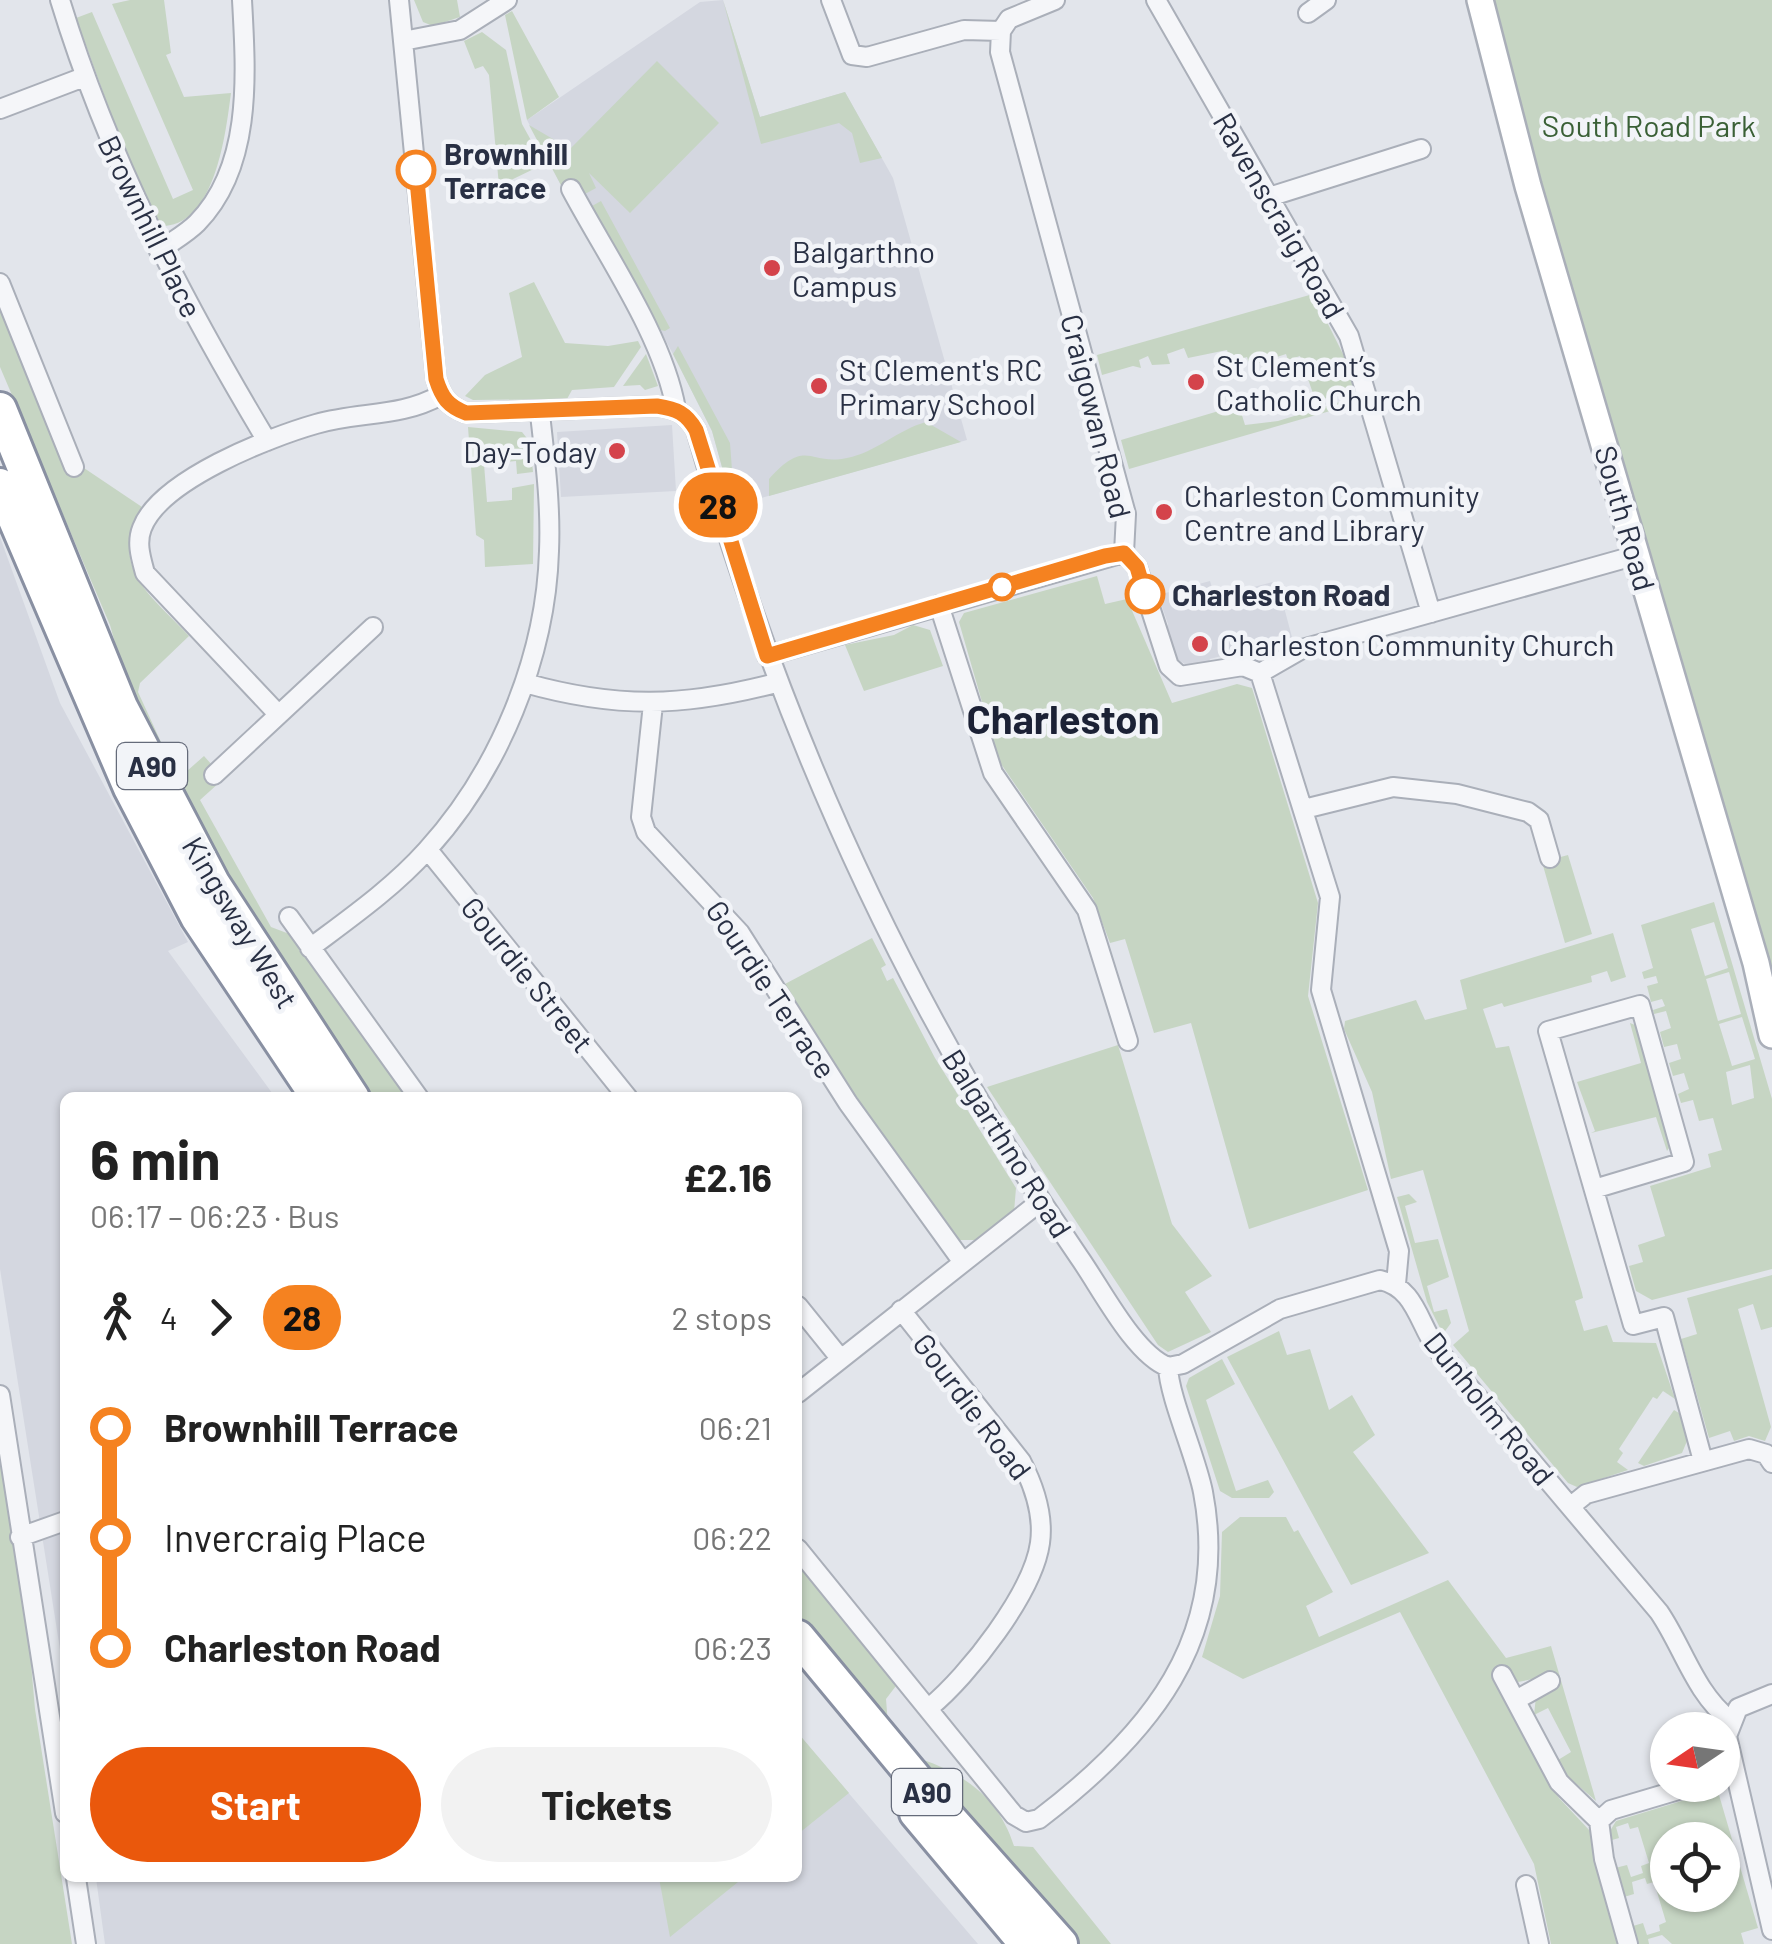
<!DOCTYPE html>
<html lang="en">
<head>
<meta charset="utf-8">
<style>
  body { margin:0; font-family:Barlow,sans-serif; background:#f2f2f2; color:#222; height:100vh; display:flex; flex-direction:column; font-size:38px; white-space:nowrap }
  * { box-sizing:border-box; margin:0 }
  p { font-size:32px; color:#767676 }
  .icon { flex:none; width:55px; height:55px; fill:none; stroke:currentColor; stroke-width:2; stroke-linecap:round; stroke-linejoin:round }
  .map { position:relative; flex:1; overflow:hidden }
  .sheet { position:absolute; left:60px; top:1092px; width:742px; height:790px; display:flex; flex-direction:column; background:#fff; border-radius:15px; box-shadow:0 2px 8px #0004 }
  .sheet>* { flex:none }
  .badge { padding:0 20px; border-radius:32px; font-size:35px; line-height:65px }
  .needle { width:65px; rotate:257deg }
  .controls { position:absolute; left:1650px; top:1712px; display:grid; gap:20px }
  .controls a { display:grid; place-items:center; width:90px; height:90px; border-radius:50%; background:#fff; box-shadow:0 2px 8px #0004; font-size:50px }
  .map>.badge { position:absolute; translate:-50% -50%; box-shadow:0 0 0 5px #fff }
  .legs { display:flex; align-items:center; gap:15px; height:110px; padding:0 30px; font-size:32px }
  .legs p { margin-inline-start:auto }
  .headline { display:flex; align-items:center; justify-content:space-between; height:170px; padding:0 30px }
  h1 { font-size:55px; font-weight:700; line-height:75px }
  .button { display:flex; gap:20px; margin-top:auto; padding:20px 30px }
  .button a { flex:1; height:115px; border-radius:60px; background:#ea580c; color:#fff; font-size:40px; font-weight:700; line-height:115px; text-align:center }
  .button a+a { background:#f2f2f2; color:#222 }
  ul { padding:0 30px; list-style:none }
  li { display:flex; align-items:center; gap:35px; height:110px; font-size:38px }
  li i { display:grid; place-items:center; width:15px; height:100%; margin:0 12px; background:currentColor }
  li i::after { content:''; width:25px; height:25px; margin:-12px; border:8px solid; border-radius:50%; background:#fff }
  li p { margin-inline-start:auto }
  li:first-child i { background:linear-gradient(#0000 50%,currentColor 0) }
  li:last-child i { background:linear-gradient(currentColor 50%,#0000 0) }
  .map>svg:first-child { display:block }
  .built { fill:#d4d7e0 }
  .green { fill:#c6d5c3; fill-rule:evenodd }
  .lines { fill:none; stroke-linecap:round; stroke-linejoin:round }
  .street-casing { stroke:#aaafb9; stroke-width:22 }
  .secondary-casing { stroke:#aaafb9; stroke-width:30 }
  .highway-casing { stroke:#8990a2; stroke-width:38 }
  .street { stroke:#f5f6f9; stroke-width:18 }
  .secondary { stroke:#fff; stroke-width:25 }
  .highway { stroke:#fff; stroke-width:32 }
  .line-1-casing { stroke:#fff; stroke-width:22 }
  .line-1 { stroke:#f58220; stroke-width:15 }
  .stop-1-dot { fill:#fff; stroke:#f58220; stroke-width:5 }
  .poi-dot { fill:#d4434b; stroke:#f2f4f8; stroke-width:4 }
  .labels { text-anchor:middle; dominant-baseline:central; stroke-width:9; stroke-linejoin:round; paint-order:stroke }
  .shield { fill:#f2f4f8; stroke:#656b7a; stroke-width:2.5 }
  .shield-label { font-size:28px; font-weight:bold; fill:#293044 }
  .park-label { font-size:30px; fill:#3a6036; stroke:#f2f4f8 }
  .stop-label { font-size:30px; font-weight:bold; fill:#293044; stroke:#f2f4f8; text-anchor:start }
  .street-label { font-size:30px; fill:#293044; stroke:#f2f4f8 }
  .poi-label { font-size:30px; fill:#293044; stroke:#f2f4f8; text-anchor:start }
  .district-label { font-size:40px; font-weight:bold; fill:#1b2135; stroke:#f2f4f8 }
</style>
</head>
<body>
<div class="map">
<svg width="1772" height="1944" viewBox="0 0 1772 1944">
  <rect width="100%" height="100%" fill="#e2e5eb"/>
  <path class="built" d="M723 0 760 117 845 92 893 178 967 440 733 506 712 431 673 354 578 181 563 189 527 120 700 2Z
    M672 425 676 491 561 497 557 432Z
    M0 537 60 703 188 942 168 951 275 1097 65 1098V1681L0 1269Z
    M1210 581 1215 597 1277 581 1293 641 1252 660 1237 652 1210 659 1207 666 1191 668 1177 659 1171 653 1165 632 1168 624 1158 595Z
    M798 1734 978 1944H105L96 1878H798Z"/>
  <path class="green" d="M130 0H164L171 53 166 55 184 97 231 93C226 131 216 222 165 226L157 219 122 144 76 18 92 12 173 199 193 190 112 4Z
    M414 0H457L460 17 433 26 423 22Z
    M723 0 760 117 845 92 882 158 860 163 852 133 839 123 761 144Z
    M1489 0H1772V995L1536 184Z
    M512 11 559 97 527 120 505 15Z
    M482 32 506 50 522 124 544 164 499 186 489 75 483 66 475 69 464 41Z
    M657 61 719 123 630 213 589 173 596 188 585 194 577 181 563 189 529 125 570 149Z
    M601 201 670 328 665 331 660 330 592 206Z
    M534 282 565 343 608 346 638 341 641 347 614 387 572 390 567 399 473 400 465 396 485 375 522 357 509 293Z
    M1313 294 1346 360 1354 388 1316 402 1300 356 1288 360 1286 354 1250 366 1247 357 1231 362 1227 350 1188 358 1184 348 1167 354 1170 364 1152 365 1148 356 1139 360 1141 368 1133 366 1102 375 1097 355Z
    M0 303 81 466 142 507C108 569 149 593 189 636L140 683 138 692 178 779 204 756 212 765 210 770 220 782 200 800 271 927 292 935 411 1097H371L297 995 223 877 128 689 110 625 0 367Z
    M678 346 730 443 732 470 725 478 712 431 673 354Z
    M646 354 658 386 645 390 640 385 623 386Z
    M1356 397 1358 403 1129 469 1121 440 1249 402 1255 408 1241 412 1245 425 1278 421Z
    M926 422 961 442 769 496V479C807 437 808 466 847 458 877 452 897 430 926 422Z
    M468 427 522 432 530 442 533 472 517 474 516 461 484 464 487 502 512 500V488L534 484 533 564 485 567 484 540 476 535Z
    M1097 576 1105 604 1127 599 1172 703 1237 684 1252 688 1318 903 1308 996 1368 1190 1249 1229 1191 1023 1154 1033 1125 939 1110 943 1093 898 999 761 959 622 964 613Z
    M913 625 930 630 943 666 864 691 845 645 894 635Z
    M1568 855 1592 934 1565 943 1542 862Z
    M1714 902 1772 1099V1269L1652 1300 1636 1291 1629 1266 1643 1262 1638 1245 1665 1236 1650 1186 1711 1167 1708 1154 1722 1150 1713 1118 1699 1121 1693 1100 1681 1103 1678 1094 1689 1089 1684 1073 1673 1076 1669 1063 1681 1059 1677 1044 1664 1047 1660 1032 1671 1028 1666 1011 1654 1014 1653 1010 1665 1006 1662 999 1651 1002 1647 986 1658 983 1656 976 1644 979 1642 972 1653 968 1641 925ZM1714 922 1728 968 1705 976 1691 929ZM1729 972 1741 1014 1718 1021 1706 979ZM1742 1017 1755 1059 1732 1066 1719 1024ZM1750 1065 1754 1098 1732 1105 1726 1072Z
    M1613 933 1626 977 1611 982 1607 971 1591 976 1592 982 1504 1007 1502 1003 1483 1009 1496 1048 1509 1046 1582 1293 1583 1298 1575 1301 1584 1331 1607 1325 1613 1342 1656 1343 1675 1399 1663 1391 1657 1399 1653 1397 1619 1449 1623 1453 1617 1462 1628 1470 1577 1487 1568 1483 1453 1345 1469 1331 1423 1170 1391 1179 1372 1092 1344 1029 1345 1021 1416 1000 1425 1020 1467 1009 1460 980Z
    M872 938 886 965 881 968 887 981 893 978 935 1058 1016 1188 1014 1212 976 1240H954L854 1100 783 985Z
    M1630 1023 1635 1025 1671 1145 1667 1151 1656 1117 1591 1133 1595 1131 1577 1082 1641 1063Z
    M1118 1045 1172 1224 1212 1276 1185 1292 1211 1332 1168 1352 1158 1345 987 1087Z
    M1409 1194 1417 1202 1405 1206 1415 1243 1438 1239 1449 1277 1427 1286 1434 1312 1447 1309 1451 1323 1443 1334 1427 1302 1397 1197Z
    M1772 1275V1327L1761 1330 1753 1304 1738 1309 1771 1427 1765 1441 1749 1436 1734 1441 1730 1431 1709 1438 1681 1339 1697 1334 1687 1298Z
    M1279 1331 1287 1355 1310 1349 1329 1410 1352 1395 1375 1435 1353 1452 1429 1553 1351 1585 1227 1357Z
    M1222 1359 1235 1384 1206 1400 1236 1491 1268 1480 1274 1492 1269 1498H1232L1220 1491 1186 1386 1189 1378Z
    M1674 1410 1679 1413 1687 1441 1682 1453 1644 1466 1638 1463Z
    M0 1415 20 1537 35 1709 72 1944H0Z
    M1240 1517H1286L1294 1532 1298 1530 1333 1592 1306 1606 1319 1637 1448 1580 1506 1658 1551 1646 1596 1801 1573 1781 1570 1783 1558 1760 1571 1752 1548 1708 1534 1715 1538 1678 1518 1682 1509 1671 1544 1773 1559 1798 1591 1832 1622 1944H1551L1534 1864 1400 1612 1243 1679 1202 1657 1220 1596 1222 1532Z
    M798 1560 899 1682 886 1699 888 1725 798 1617Z
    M798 1733 849 1793 798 1834Z
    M912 1756C960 1771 998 1795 1014 1846L1033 1847 1111 1944H1072Z
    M1711 1792 1719 1795 1758 1928 1741 1933 1744 1944H1672L1662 1935 1648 1939 1649 1944H1638L1633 1926 1643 1923 1647 1935 1660 1931 1659 1925 1666 1922 1654 1882 1647 1884 1645 1878 1632 1882 1634 1894 1624 1897 1615 1868 1627 1865 1631 1877 1643 1873 1641 1866 1649 1863 1638 1827 1630 1829 1628 1823 1616 1827 1619 1838 1612 1840 1610 1831 1616 1821ZM1668 1840H1722V1895H1668Z
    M659 1878H743L670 1937Z"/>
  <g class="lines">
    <g class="street-casing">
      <path id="street" d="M60 0C108 158 182 299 267 441
        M399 0 436 379C442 398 448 406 466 413L657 406C677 409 686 413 696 430 780 727 904 1003 1079 1257 1101 1288 1134 1354 1168 1367
        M831 0 852 55 867 57 964 30 1001 31
        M1156 0 1349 336 1431 613
        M1308 13 1326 0
        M1001 31 1000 52 1126 514 1124 553 1137 567 1169 666 1180 676 1243 666 1260 673
        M1001 31 1009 19 1055 0
        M403 41 460 30 507 0
        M0 109 84 77
        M571 189C606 255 663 336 676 409
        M1269 197 1421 149
        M159 251C171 242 186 234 197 223 253 166 246 74 242 0
        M0 283 74 467
        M939 605 993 773 1087 910 1128 1041
        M767 656 1124 553
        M1260 673 1330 897 1321 990 1399 1251 1396 1284
        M1260 673 1302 649 1637 555
        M525 683C617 709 684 707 776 683
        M653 704 641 817 646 832 740 933 848 1103 962 1261
        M278 714 145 573C141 558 136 543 142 528 160 480 270 437 316 424 361 411 399 418 441 395
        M214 775 373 627
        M1304 809 1393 787 1457 794 1528 812 1539 820 1550 858
        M428 850 628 1098
        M289 917 419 1098
        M310 948C350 918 393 888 427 850 499 771 546 657 549 551 551 505 545 459 540 414
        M1594 1189 1684 1162 1640 1005 1548 1031 1633 1325 1664 1317 1703 1461
        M798 1306 840 1358
        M901 1310 1021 1461C1034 1486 1044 1514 1040 1543 1033 1593 968 1676 930 1707
        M1168 1367 1183 1364 1280 1309 1380 1280C1416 1288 1418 1323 1437 1349L1659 1612C1683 1647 1695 1693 1730 1720
        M798 1393 1041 1201
        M0 1395 65 1813
        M1571 1506 1586 1494 1749 1449 1766 1454 1772 1463
        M20 1537 65 1521
        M798 1549 1014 1815 1026 1822 1039 1819C1148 1736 1231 1639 1203 1492 1196 1456 1169 1397 1168 1367
        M1502 1675 1559 1782 1599 1821
        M1772 1694 1738 1708 1727 1736 1772 1930
        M1516 1700 1550 1681
        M76 1878 86 1944
        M1526 1885 1539 1944
        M1628 1944 1604 1859 1599 1821 1611 1810 1695 1785"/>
    </g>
    <g class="secondary-casing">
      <path id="secondary" d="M1480 0 1528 186 1756 963 1772 1035"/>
    </g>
    <g class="highway-casing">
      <path id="highway" d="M0 409 121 707 213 883 353 1098
        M0 485 130 788 197 917 318 1098
        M798 1637 940 1808 1061 1944
        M916 1813 1026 1944"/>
    </g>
    <use href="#street" class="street"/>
    <use href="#secondary" class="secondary"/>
    <use href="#highway" class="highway"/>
  </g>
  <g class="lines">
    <g class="line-1-casing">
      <path id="line-1" d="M416 170 436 379C442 398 448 406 466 413L657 406C677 409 686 413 696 430L767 656 1105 556 1124 553 1137 567 1145 594"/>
    </g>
    <use href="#line-1" class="line-1"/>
  </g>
  <g class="stop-1-dot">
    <circle cx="416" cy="170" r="18"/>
    <circle cx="1002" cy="587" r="12"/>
    <circle cx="1145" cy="594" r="18"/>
  </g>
  <g class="poi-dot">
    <circle cx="772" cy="268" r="10"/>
    <circle cx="1196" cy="382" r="10"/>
    <circle cx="819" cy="386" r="10"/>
    <circle cx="617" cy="451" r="10"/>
    <circle cx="1164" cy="512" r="10"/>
    <circle cx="1200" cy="644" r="10"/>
  </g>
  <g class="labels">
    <g class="shield">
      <rect x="117" y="743" width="70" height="46" rx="8"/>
      <rect x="892" y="1769" width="70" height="46" rx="8"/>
    </g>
    <g class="shield-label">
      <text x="152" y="766">A90</text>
      <text x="927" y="1792">A90</text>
    </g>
    <g class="park-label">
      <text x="1649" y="125">South Road Park</text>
    </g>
    <g class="stop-label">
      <text x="444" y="153">Brownhill<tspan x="444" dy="34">Terrace</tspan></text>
      <text x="1172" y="594">Charleston Road</text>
    </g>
    <g class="street-label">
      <text transform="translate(1280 215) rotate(60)">Ravenscraig Road</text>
      <text transform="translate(151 226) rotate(64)">Brownhill Place</text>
      <text transform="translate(1097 416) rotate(76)">Craigowan Road</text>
      <text transform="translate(1626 518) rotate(74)">South Road</text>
      <text transform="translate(241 922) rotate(59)">Kingsway West</text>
      <text transform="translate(528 974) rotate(51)">Gourdie Street</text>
      <text transform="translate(772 989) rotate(56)">Gourdie Terrace</text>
      <text transform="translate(1008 1143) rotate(58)">Balgarthno Road</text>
      <text transform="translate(973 1406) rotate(53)">Gourdie Road</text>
      <text transform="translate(1490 1408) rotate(51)">Dunholm Road</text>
    </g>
    <g class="poi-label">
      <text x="792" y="251">Balgarthno<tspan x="792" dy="34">Campus</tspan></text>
      <text x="1216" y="365">St Clement’s<tspan x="1216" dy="34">Catholic Church</tspan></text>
      <text x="839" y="369">St Clement's RC<tspan x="839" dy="34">Primary School</tspan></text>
      <text x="597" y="451" text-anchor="end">Day-Today</text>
      <text x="1184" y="495">Charleston Community<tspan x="1184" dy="34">Centre and Library</tspan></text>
      <text x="1220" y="644">Charleston Community Church</text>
    </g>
    <g class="district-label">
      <text x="1063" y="718">Charleston</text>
    </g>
  </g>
</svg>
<div class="controls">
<a><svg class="needle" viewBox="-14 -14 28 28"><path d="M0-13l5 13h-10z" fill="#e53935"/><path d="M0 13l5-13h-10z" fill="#767676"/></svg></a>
<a><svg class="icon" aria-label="locate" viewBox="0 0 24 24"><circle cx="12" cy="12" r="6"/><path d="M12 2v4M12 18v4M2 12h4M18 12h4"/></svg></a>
</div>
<b class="badge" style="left:718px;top:505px;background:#f58220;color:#111">28</b>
<section class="sheet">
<div class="headline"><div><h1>6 min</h1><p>06:17 – 06:23 · Bus</p></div><b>£2.16</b></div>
<div class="legs"><svg class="icon" aria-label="walk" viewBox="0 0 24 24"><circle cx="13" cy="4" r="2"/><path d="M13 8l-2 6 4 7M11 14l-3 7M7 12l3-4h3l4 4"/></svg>4<svg class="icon" aria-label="forward" viewBox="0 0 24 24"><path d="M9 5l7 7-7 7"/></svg><b class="badge" style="background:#f58220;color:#111">28</b><p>2 stops</p></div>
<ul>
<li><i style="color:#f58220"></i><b>Brownhill Terrace</b><p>06:21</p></li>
<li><i style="color:#f58220"></i><span>Invercraig Place</span><p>06:22</p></li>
<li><i style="color:#f58220"></i><b>Charleston Road</b><p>06:23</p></li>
</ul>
<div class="button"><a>Start</a><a>Tickets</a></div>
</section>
</div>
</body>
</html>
